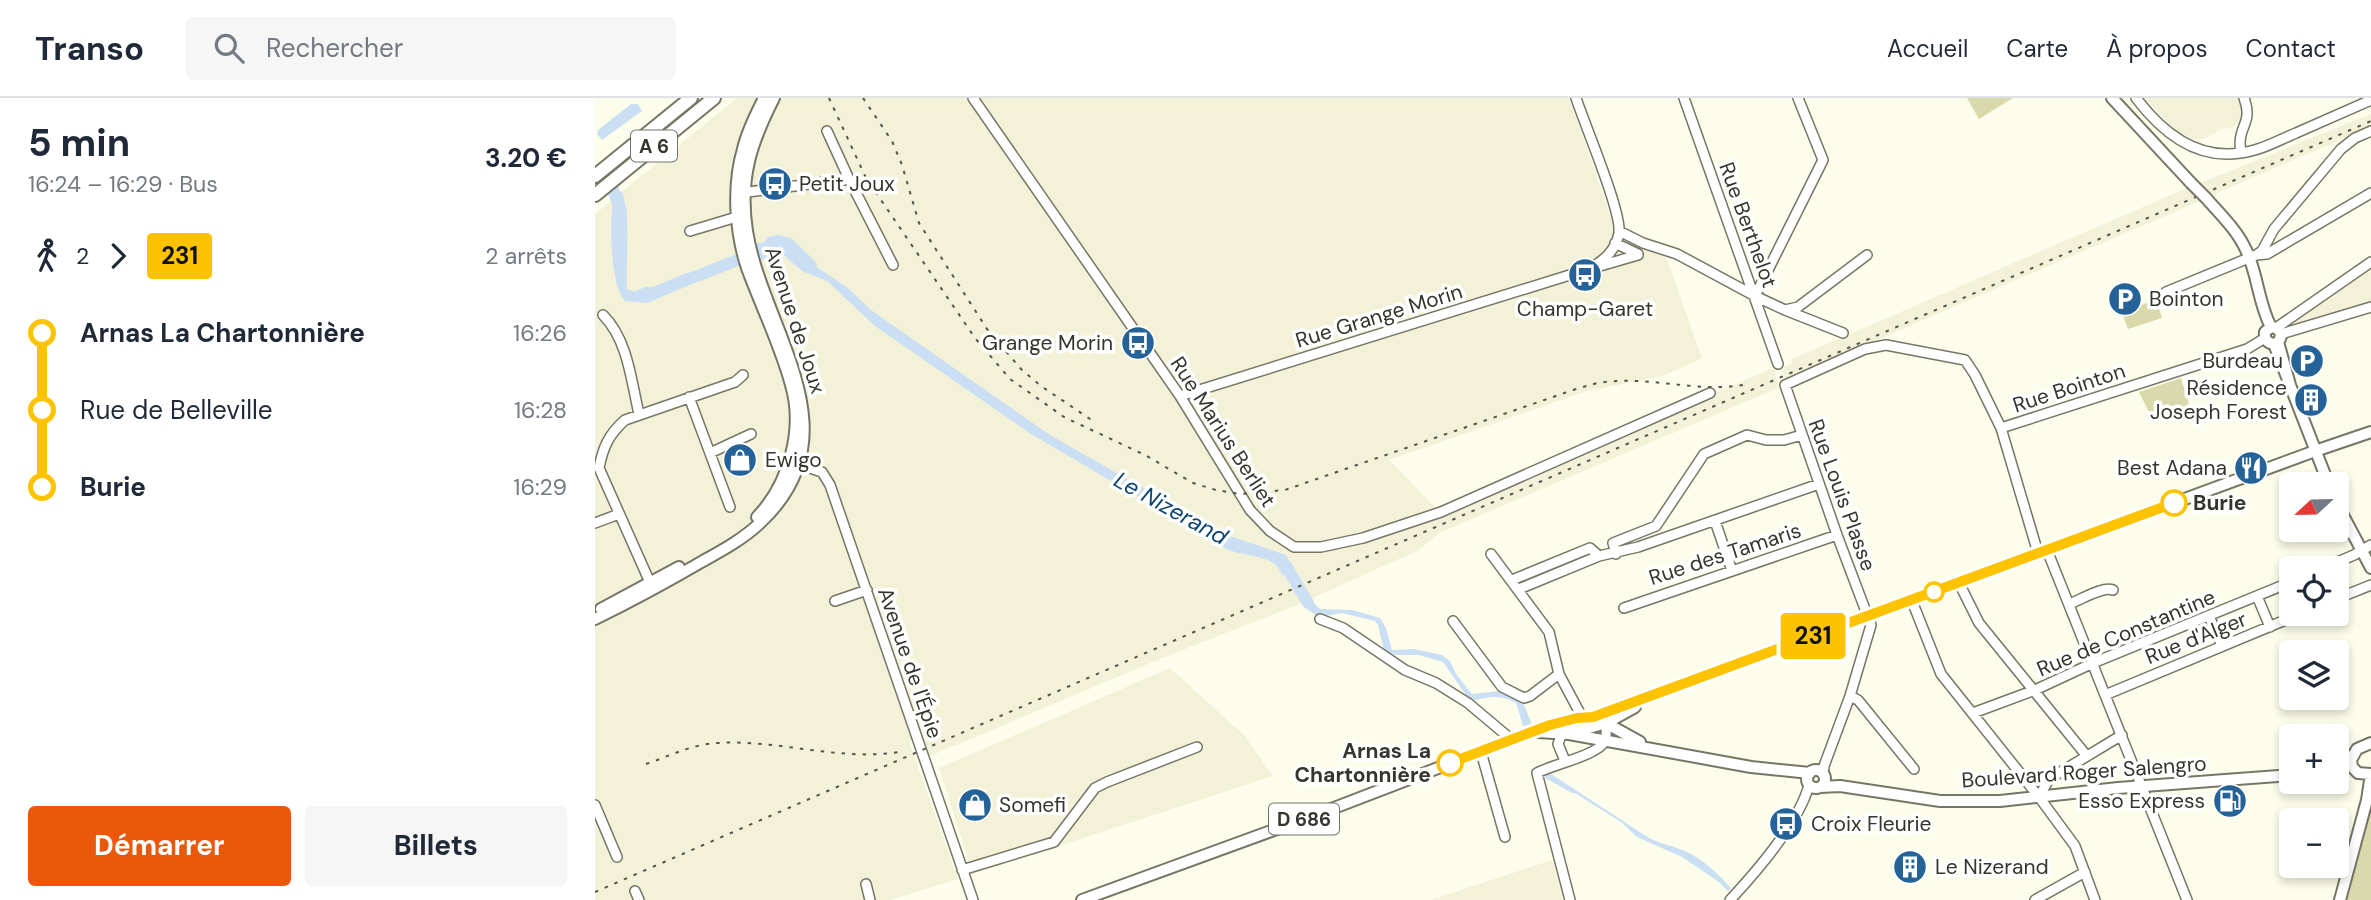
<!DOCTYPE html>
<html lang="fr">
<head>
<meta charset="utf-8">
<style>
  body { margin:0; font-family:"DM Sans",sans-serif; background:#f6f6f7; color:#1f2937; height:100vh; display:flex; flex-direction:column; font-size:26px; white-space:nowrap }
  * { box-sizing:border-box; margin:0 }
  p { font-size:23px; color:#747a83 }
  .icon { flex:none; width:38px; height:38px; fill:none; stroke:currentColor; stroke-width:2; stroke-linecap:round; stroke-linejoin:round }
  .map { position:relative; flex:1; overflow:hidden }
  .panel { display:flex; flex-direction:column; background:#fff; width:595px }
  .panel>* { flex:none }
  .badge { padding:0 14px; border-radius:5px; font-size:24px; line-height:46px }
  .needle { width:46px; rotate:248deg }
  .controls { position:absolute; left:1684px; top:374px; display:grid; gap:14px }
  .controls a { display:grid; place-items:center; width:70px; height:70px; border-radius:7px; background:#fff; box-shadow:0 4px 10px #0003; font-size:35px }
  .map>.badge { position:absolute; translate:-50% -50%; box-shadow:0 0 0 4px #fff }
  .legs { display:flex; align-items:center; gap:10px; height:77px; padding:0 28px; font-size:23px }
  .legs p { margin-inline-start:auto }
  .headline { display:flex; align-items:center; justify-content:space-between; height:119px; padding:0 28px }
  h1 { font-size:38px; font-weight:700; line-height:52px }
  .button { display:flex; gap:14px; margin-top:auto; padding:14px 28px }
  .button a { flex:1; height:80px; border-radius:7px; background:#ea580c; color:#fff; font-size:28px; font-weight:700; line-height:80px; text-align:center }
  .button a+a { background:#f6f6f7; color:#1f2937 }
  ul { padding:0 28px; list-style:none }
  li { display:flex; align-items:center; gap:24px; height:77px; font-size:26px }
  li i { display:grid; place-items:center; width:10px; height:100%; margin:0 9px; background:currentColor }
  li i::after { content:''; width:18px; height:18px; margin:-9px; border:5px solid; border-radius:50%; background:#fff }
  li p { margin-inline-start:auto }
  li:first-child i { background:linear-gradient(#0000 50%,currentColor 0) }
  li:last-child i { background:linear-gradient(currentColor 50%,#0000 0) }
  header { display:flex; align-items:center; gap:42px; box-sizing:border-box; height:98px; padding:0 35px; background:#fff; border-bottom:2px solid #e0e1e3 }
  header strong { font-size:33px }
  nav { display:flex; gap:38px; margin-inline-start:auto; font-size:24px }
  .search { width:490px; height:63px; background:#f6f6f7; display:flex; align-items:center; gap:18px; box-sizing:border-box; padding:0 24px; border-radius:7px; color:#747a83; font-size:26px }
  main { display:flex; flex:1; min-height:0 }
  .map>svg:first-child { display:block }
  .built { fill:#f3f2d9 }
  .green { fill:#dad9ac }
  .water { fill:#cbdff4 }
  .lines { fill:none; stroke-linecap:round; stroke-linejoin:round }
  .river { stroke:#cbdff4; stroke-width:12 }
  .minor-casing { stroke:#777666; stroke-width:12 }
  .major-casing { stroke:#777666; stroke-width:14 }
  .highway-casing { stroke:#777666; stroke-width:16 }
  .minor { stroke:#fff; stroke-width:9 }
  .major { stroke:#fff; stroke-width:10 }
  .highway { stroke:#fff; stroke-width:12 }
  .rail { stroke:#55554c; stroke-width:2; stroke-dasharray:3.5 7; stroke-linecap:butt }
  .major-bridge-casing { stroke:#777666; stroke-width:14; stroke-linecap:butt }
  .major-bridge { stroke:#fff; stroke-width:10 }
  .line-1-casing { stroke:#fff; stroke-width:16 }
  .line-1 { stroke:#fdc300; stroke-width:10 }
  .stop-1-dot { fill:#fff; stroke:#fdc300; stroke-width:3.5 }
  .labels { text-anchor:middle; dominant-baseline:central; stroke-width:7; stroke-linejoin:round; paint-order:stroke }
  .shield { fill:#fff; stroke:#72726d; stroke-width:2 }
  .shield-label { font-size:19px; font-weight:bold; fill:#35352e }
  .poi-label { font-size:21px; fill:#35352e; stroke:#fff; text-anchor:start }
  .street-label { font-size:21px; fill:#35352e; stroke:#fff }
  .stop-label { font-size:21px; font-weight:bold; fill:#35352e; stroke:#fff; text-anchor:start }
  .water-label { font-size:23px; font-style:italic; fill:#0c4471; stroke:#fff }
</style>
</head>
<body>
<header>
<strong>Transo</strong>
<div class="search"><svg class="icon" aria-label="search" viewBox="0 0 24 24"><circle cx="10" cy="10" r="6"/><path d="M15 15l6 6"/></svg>Rechercher</div>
<nav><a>Accueil</a><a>Carte</a><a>À propos</a><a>Contact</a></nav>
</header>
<main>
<section class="panel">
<div class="headline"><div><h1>5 min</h1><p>16:24 – 16:29 · Bus</p></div><b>3.20 €</b></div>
<div class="legs"><svg class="icon" aria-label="walk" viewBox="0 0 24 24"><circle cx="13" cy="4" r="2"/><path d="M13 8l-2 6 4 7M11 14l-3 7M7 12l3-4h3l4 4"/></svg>2<svg class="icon" aria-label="forward" viewBox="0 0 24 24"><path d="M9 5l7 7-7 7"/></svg><b class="badge" style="background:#fdc300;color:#111">231</b><p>2 arrêts</p></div>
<ul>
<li><i style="color:#fdc300"></i><b>Arnas La Chartonnière</b><p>16:26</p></li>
<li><i style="color:#fdc300"></i><span>Rue de Belleville</span><p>16:28</p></li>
<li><i style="color:#fdc300"></i><b>Burie</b><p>16:29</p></li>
</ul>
<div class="button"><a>Démarrer</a><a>Billets</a></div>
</section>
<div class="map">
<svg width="1776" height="802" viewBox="0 0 1776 802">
  <rect width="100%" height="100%" fill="#fdfdeb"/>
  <path class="built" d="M142 0H974L1017 122 1072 161 1107 260 1068 278 992 293 794 362 847 416 1175 271 1180 272 1183 290 844 435 824 452 702 507 565 561 335 658 329 638 314 644 363 781 295 802H0V116Z
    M1549 0H1643L1648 12 1647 20 1637 30 1626 31 1614 39 1602 42 1584 36Z
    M1776 16V29L1617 97 1605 85Z
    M1592 90 1605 103 1191 281 1186 270 1197 265V261Z
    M1776 171V204L1699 229 1697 225Z
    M575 570 650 638 678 678 378 776 344 670Z
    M957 762 968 802H836Z"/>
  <path class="green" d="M1372 0H1418L1384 21Z
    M1561 201 1567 220 1533 231 1527 215Z
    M1586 280 1597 316 1576 323 1574 317 1558 322 1544 294Z
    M1776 710V802H1752Z"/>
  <path class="water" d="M36 6H43L47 13 7 42 2 36 3 32Z
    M27 93C37 123 30 159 32 191L39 194 50 189H58L89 176 118 168 121 176 52 205 30 203C16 189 14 127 18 107 19 100 22 97 27 93Z
    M182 137 196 140 221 164 222 169 253 190 276 212 455 337 629 436 691 457 701 476 693 475 687 478C683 456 648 459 632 451L436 336 280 228 232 183 207 173 185 154 162 164 156 152 162 145H168L174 139Z
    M706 492 725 511 757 512 785 520 791 530 797 552 819 551 847 557 855 563 861 576 877 596 905 593 913 596 929 607 939 631 930 634 921 605C903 596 896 599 877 603L873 600 848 564 824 557H801L789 553 783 527 780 523 747 515 724 519 712 511 703 493Z
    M953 674 1054 740C1066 746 1079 748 1092 754 1109 762 1123 776 1136 790L1133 793 1124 784 1087 759 1042 739 1026 724 980 695H977L952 681 948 676Z"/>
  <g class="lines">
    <path class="river" d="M17 89 26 114
      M105 177 160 155
      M687 465 691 468 713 505"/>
    <g class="minor-casing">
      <path id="minor" d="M378 0 585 298 655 412 675 433 699 449H726L768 440 846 414 1115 295
        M1089 0 1183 266
        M1541 0C1566 33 1600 62 1645 55 1665 53 1684 42 1701 35 1726 24 1751 13 1776 2
        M232 33 254 81 298 167
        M1646 55C1641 27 1659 27 1649 0
        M145 95 254 81
        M95 133 145 118
        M1024 133 1048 145 1082 156 1160 198 1190 212 1203 209 1272 157
        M1020 145 1043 156
        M1661 157 1667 153 1679 131 1746 51 1760 40 1776 33
        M1005 168 1043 157
        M1571 194 1661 157 1672 156 1776 95
        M1160 198 1228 62 1203 0
        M1190 212 1248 235
        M8 217C33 242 36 282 44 316
        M1681 230 1776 164
        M1686 236 1776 209
        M585 298 994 171C1008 163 1021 153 1024 135 1027 114 989 25 981 0
        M94 299 135 409
        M1406 330 1652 251 1670 240
        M115 355 156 336
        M199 365 227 374 235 387 378 802
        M1120 423 1137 473
        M0 425 24 416
        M1452 452 1592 802
        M896 456 954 534 964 576
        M1021 456 1018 445 1061 428 1109 356 1152 337 1171 342H1189L1207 337
        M1004 458 1043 449 1224 386
        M1726 471 1759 457 1776 447
        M917 482 995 450 1004 458 924 491
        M1364 485 1384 525 1491 657
        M57 489 4 370C8 349 14 336 30 322L140 284 148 277
        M1662 498 1675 529
        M1741 501 1776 487
        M240 503 272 492
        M1317 503 1346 576 1444 699 1480 748 1500 802
        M1474 506C1486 502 1507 488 1518 492
        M1029 510 1242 437
        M1614 518 1627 548
        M725 521 748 530 810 572 841 585 873 605 917 642
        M858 523 907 589 929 600 935 598 964 576 987 619 967 635 963 646 970 663
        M1510 597 1705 516
        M1255 598 1263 602 1319 671
        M1378 615 1440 592 1498 565 1696 484
        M886 654 910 739
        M1228 677 1229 668 1255 598 1276 527 1242 437 1190 287 1270 251 1291 247 1370 262 1380 277 1406 330 1443 455
        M1444 699 1454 681 1527 637
        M0 707 22 759
        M367 772 459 744 500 690 512 684 602 649
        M271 786 275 802
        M40 793 44 802
        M975 802 942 675C958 666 1002 658 1010 643 1012 638 1011 631 1011 625
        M1135 802C1162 773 1204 724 1214 687
        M1440 802 1490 774"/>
    </g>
    <g class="major-casing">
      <path id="major" d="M1517 0 1596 85
        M1611 100C1625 116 1642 132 1651 152 1663 176 1663 205 1676 229
        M1695 287 1679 246C1672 245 1669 241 1670 234L1676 229 1681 230C1687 234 1687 239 1683 244L1695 287 1734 387
        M1741 404 1776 470
        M162 419C194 386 209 331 196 287 186 249 166 208 152 170 140 134 137 88 148 51 152 33 161 16 169 0
        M6 511 84 469
        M0 521C37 503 72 484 108 463 128 452 148 441 165 425 263 334 168 233 152 133 144 81 156 45 179 0
        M1007 623 1045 644
        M943 634 974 636 1011 625 1040 609
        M974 636 1156 669 1215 675
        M1776 645 1762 651 1756 662 1757 669 1763 675 1776 676
        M1741 670 1756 658
        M1212 681a9 9 0 1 1 18 0a9 9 0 1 1-18 0Z
        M1225 689 1245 688 1345 703H1405L1523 690 1696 677
        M487 802 731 713 955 627 982 620 998 619 1720 353 1776 334
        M1745 802 1772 702 1776 676"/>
    </g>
    <g class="highway-casing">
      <path id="highway" d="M0 78 96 0
        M0 97 119 0"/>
    </g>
    <use href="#minor" class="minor"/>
    <use href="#major" class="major"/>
    <use href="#highway" class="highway"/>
    <path class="rail" d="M234 0 271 80 380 240 415 281 469 319 550 357 598 385 621 392 645 396 690 392 978 292C989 289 999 285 1010 284 1058 278 1105 296 1153 286
      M268 0 297 43 307 67 324 125 392 231 426 271 446 288 501 325
      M51 666C75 658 97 646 123 645 185 641 247 665 309 653
      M0 794 1776 23"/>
    <g class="major-bridge-casing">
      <path id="major-bridge" d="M1596 85 1611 100"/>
    </g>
    <use href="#major-bridge" class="major-bridge"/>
  </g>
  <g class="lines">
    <g class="line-1-casing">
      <path id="line-1" d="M855 665 955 627 982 620 998 619 1579 405"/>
    </g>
    <use href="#line-1" class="line-1"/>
  </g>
  <defs>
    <g id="bus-disc" transform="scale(1.75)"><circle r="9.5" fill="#246298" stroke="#fff"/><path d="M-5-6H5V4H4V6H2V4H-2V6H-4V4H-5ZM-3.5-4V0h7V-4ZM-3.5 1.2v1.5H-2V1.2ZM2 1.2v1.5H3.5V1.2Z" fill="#fff"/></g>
    <g id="parking-disc" transform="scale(1.75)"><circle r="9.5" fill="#246298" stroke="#fff"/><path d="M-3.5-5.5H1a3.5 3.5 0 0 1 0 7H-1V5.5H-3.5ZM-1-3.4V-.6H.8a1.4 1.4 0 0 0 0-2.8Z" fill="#fff"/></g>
    <g id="building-disc" transform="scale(1.75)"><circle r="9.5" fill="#246298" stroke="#fff"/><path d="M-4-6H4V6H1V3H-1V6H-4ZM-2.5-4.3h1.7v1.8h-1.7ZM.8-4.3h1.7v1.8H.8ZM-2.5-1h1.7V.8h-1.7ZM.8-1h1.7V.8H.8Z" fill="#fff"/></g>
    <g id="shop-disc" transform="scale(1.75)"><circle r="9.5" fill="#246298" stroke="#fff"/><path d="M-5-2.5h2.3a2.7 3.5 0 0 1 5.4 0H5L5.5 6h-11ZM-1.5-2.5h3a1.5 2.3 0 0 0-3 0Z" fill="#fff"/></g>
    <g id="restaurant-disc" transform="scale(1.75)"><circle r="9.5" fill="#246298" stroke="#fff"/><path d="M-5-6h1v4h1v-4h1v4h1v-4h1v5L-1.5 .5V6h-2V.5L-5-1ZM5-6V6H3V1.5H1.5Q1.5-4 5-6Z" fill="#fff"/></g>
    <g id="fuel-disc" transform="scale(1.75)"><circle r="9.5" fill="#246298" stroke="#fff"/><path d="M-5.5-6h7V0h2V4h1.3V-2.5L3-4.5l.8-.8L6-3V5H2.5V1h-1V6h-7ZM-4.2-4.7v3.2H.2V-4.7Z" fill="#fff"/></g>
  </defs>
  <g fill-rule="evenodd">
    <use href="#bus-disc" x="180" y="86"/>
    <use href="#bus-disc" x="990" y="177"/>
    <use href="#parking-disc" x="1530" y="201"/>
    <use href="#bus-disc" x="543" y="245"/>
    <use href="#parking-disc" x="1712" y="263"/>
    <use href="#building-disc" x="1716" y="302"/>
    <use href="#shop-disc" x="145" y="362"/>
    <use href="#restaurant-disc" x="1656" y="370"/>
    <use href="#fuel-disc" x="1635" y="703"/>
    <use href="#shop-disc" x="380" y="707"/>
    <use href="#bus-disc" x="1191" y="726"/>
    <use href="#building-disc" x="1315" y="769"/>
  </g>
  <g class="stop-1-dot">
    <circle cx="1579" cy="405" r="12"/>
    <circle cx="1339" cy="494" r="9"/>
    <circle cx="855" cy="665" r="12"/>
  </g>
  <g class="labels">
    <g class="shield">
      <rect x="36" y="32.5" width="46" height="31" rx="5"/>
      <rect x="674" y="705.5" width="70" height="31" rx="5"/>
    </g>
    <g class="shield-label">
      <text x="59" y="48">A 6</text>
      <text x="709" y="721">D 686</text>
    </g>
    <g class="poi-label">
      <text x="204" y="86">Petit Joux</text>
      <text x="1554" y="201">Bointon</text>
      <text x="990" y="211" text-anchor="middle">Champ-Garet</text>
      <text x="518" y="245" text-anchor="end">Grange Morin</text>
      <text x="1688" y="263" text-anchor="end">Burdeau</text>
      <text x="1692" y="290" text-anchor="end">Résidence<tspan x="1692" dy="24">Joseph Forest</tspan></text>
      <text x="170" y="362">Ewigo</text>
      <text x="1632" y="370" text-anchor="end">Best Adana</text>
      <text x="1610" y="703" text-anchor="end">Esso Express</text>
      <text x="404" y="707">Somefi</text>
      <text x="1216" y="726">Croix Fleurie</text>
      <text x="1340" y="769">Le Nizerand</text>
    </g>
    <g class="street-label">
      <text transform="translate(1153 127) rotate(70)">Rue Berthelot</text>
      <text transform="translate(784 218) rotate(-17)">Rue Grange Morin</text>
      <text transform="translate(200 222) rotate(72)">Avenue de Joux</text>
      <text transform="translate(1474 290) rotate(-18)">Rue Bointon</text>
      <text transform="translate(628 334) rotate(57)">Rue Marius Berliet</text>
      <text transform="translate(1247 397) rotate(70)">Rue Louis Plasse</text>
      <text transform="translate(1130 456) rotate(-18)">Rue des Tamaris</text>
      <text transform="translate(1531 535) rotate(-23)">Rue de Constantine</text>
      <text transform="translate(1601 540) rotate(-22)">Rue d'Alger</text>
      <text transform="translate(315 565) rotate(71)">Avenue de l'Épie</text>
      <text transform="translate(1489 674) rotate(-4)">Boulevard Roger Salengro</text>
    </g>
    <g class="stop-label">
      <text x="1598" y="405">Burie</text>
      <text x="836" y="653" text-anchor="end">Arnas La<tspan x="836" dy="24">Chartonnière</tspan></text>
    </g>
    <g class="water-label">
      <text transform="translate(576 410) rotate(29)">Le Nizerand</text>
    </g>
  </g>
</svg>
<div class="controls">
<a><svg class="needle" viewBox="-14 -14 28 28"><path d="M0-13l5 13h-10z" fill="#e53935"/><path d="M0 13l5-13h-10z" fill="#747a83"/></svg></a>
<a><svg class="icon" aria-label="locate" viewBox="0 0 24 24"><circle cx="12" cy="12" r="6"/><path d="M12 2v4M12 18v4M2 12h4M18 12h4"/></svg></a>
<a><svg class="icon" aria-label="layers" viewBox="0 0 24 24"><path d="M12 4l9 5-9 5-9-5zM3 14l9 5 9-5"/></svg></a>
<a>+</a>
<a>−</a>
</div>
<b class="badge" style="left:1218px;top:538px;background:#fdc300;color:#111">231</b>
</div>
</main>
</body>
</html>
